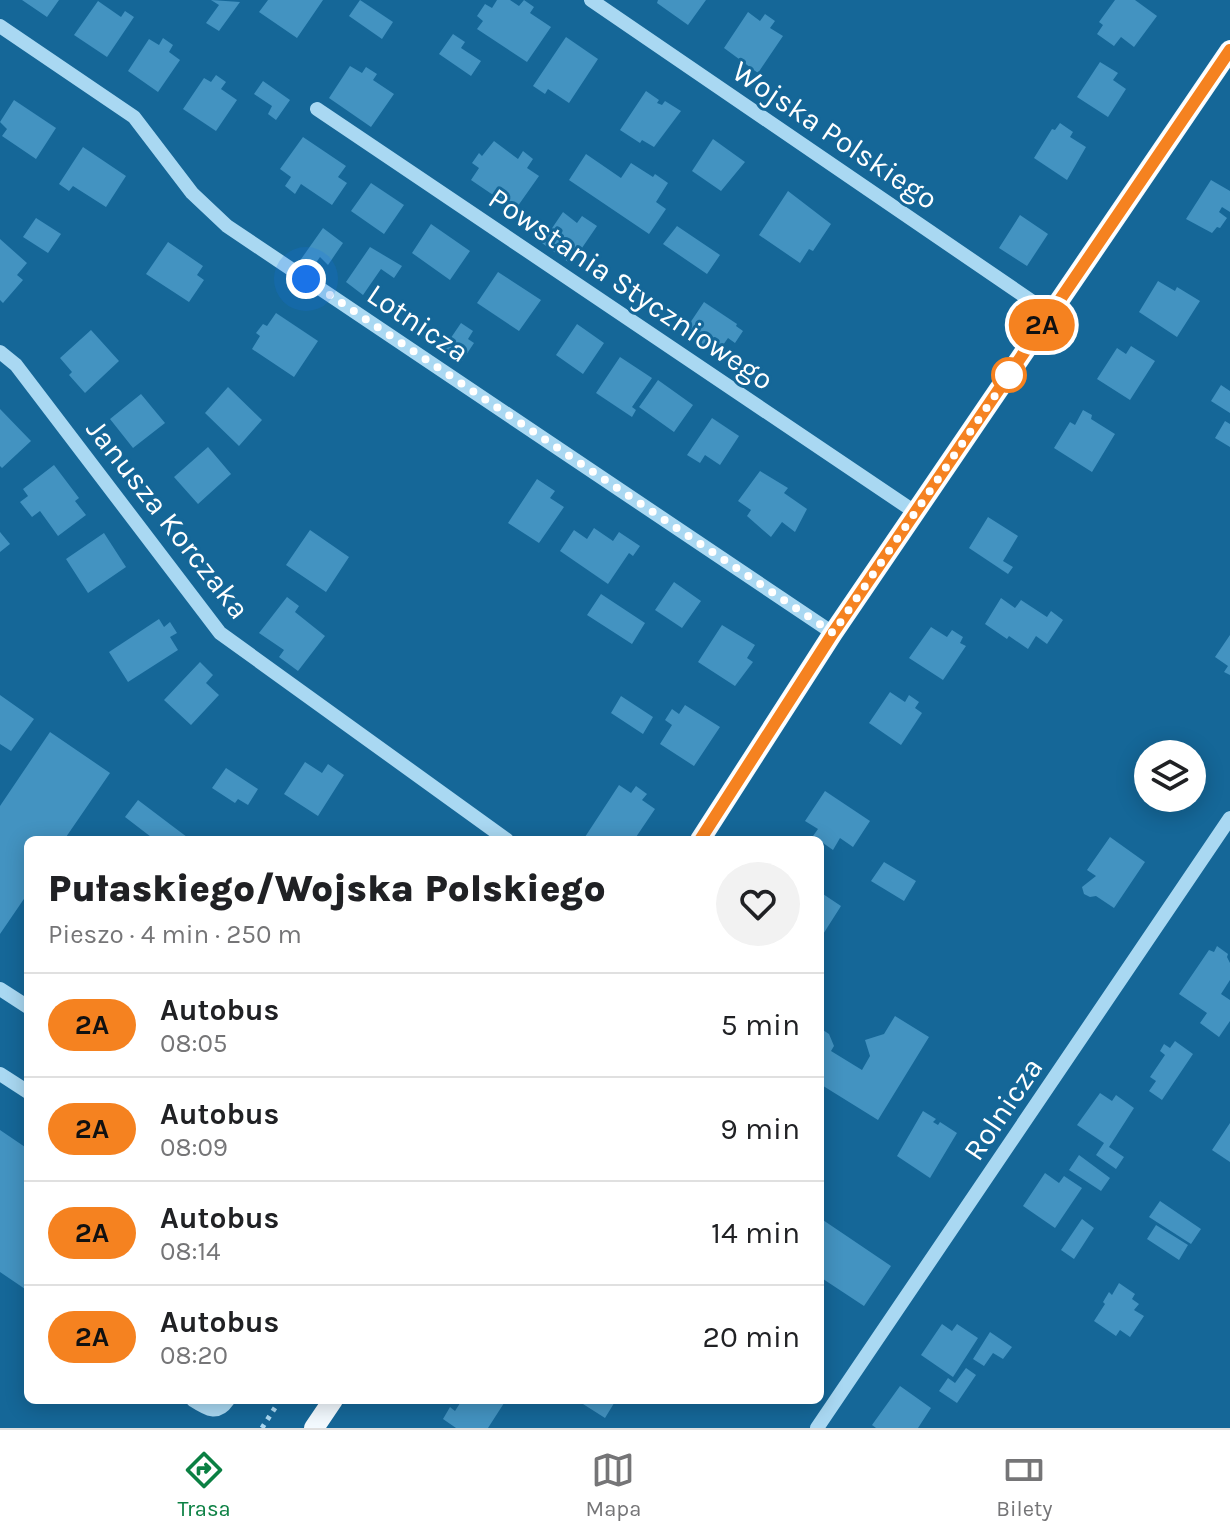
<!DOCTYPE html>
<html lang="pl">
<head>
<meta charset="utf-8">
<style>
  body { margin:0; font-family:Karla,sans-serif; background:#f2f2f2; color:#202124; height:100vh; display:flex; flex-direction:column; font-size:30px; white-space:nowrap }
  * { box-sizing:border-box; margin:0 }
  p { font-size:26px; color:#757577 }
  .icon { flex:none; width:44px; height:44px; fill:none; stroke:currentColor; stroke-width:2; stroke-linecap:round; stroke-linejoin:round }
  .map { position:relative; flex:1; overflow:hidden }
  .drawer { position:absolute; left:24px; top:836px; width:800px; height:568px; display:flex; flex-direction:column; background:#fff; border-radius:12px; box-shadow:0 4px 20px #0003 }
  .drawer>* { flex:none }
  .badge { padding:0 16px; border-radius:26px; font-size:28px; line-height:52px }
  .tools { position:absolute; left:1134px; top:740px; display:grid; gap:16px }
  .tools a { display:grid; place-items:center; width:72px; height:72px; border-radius:50%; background:#fff; box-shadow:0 4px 20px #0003; font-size:40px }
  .you { position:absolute; width:40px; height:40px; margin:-20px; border:6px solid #fff; border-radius:50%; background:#1a73e8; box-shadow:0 0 0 12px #1a73e833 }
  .map>.badge { position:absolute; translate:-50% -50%; box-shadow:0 0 0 4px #fff }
  .round { display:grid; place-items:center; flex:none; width:84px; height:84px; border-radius:42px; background:#f2f2f2 }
  .summary { display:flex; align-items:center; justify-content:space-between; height:136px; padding:0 24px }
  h1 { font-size:38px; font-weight:800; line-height:60px }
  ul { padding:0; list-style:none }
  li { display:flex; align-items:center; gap:24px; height:104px; padding:0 24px; border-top:2px solid #e0e0e0 }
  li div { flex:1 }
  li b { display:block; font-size:30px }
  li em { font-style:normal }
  li .badge { min-width:88px; font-weight:700; text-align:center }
  .dock { display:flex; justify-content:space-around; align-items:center; height:112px; border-top:2px solid #e0e0e0; background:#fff; font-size:22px; color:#757577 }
  .dock a { display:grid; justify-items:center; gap:4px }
  .dock .on { color:#0b8043 }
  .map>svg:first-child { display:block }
  .building { fill:#4393c1 }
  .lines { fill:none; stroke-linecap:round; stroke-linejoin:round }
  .path { stroke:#a9d8f2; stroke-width:5; stroke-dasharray:4 6; stroke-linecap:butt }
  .minor { stroke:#a9d8f2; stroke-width:14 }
  .major { stroke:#f3faff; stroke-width:20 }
  .line-casing { stroke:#fff; stroke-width:18 }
  .line { stroke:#f58220; stroke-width:12 }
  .walk { stroke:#fff; stroke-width:8; stroke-dasharray:0 14.4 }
  .stop-dot { fill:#fff; stroke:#f58220; stroke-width:4 }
  .labels { text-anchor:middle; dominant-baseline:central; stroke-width:6; stroke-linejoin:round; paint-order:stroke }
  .street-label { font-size:30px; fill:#fff; stroke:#156798 }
</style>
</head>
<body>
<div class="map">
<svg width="1230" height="1428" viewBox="0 0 1230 1428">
  <rect width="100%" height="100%" fill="#156798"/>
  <path class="building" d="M22 0H59L47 17Z
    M211 0 240 2 219 31 206 23 219 5Z
    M268 0H323L297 38 259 12Z
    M360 0 393 22 382 39 349 16Z
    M497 0H510L519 6 524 0 534 7 530 13 551 27 527 62 477 29 483 21 477 16 485 4 492 8Z
    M658 0H706L688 25 657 3Z
    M1115 0H1135L1157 16 1134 47 1121 37 1114 46 1097 34 1103 25 1099 22Z
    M98 1 121 17 125 11 134 17 107 57 74 35Z
    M748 12 760 21 765 14 775 21 770 28 783 36 758 73 724 48Z
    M453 34 465 42 461 48 481 61 471 76 439 54Z
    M566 37 598 59 569 103 548 89 545 94 533 86Z
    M163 38 173 45 169 52 180 60 158 92 128 71 149 39 159 45Z
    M1100 62 1118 73 1113 80 1126 89 1108 117 1077 97Z
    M350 66 362 73 366 67 377 74 373 80 394 94 371 127 329 98Z
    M216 75 226 82 221 89 237 100 216 131 183 109 204 78 211 82Z
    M263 81 290 100 276 120 268 114 272 106 254 94Z
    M646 91 659 100 657 103 662 105 665 101 681 111 654 147 642 140 640 143 620 130Z
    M14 100 56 128 36 159 2 136 7 129 0 122Z
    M1060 123 1073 132 1070 137 1086 147 1067 180 1034 158 1052 129 1055 130Z
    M303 137 346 166 338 177 347 183 332 205 301 184 295 194 285 186 291 177 280 169Z
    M713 139 745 162 721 191 692 171Z
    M494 141 518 159 523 151 533 159 527 168 539 176 515 210 471 180 479 168 472 163 479 153 482 156Z
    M83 147 126 176 106 207 73 186 69 191 59 184Z
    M586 154 621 178 631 163 653 177 655 174 668 183 656 202 666 209 649 234 569 180Z
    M1211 180 1230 191V212L1222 207 1219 212 1227 218 1220 228 1217 227 1212 233 1186 219Z
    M371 183 404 205 384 234 351 211Z
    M788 191 831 224 813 251 809 249 800 263 759 235Z
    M563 212 577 223 582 216 597 226 571 264 542 243Z
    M1020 215 1048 234 1027 266 999 248Z
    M36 218 61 234 48 253 23 237Z
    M431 224 470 251 450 280 412 253Z
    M677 226 720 255 707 274 663 244Z
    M323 228 343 243 328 265 320 257 311 270 299 262Z
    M0 239 27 263 17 275 23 280 3 303 0 300Z
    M168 242 203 266 197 275 204 280 189 302 146 274Z
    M370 247 402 266 394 278 381 269 363 295 346 282Z
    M498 272 541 300 519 331 477 303Z
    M1158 281 1175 291 1177 287 1200 301 1177 337 1139 312Z
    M704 302 737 324 736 326 743 331 735 343 728 338 716 355 684 332Z
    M276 313 318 341 294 377 252 349 260 336 256 333 263 324 267 326Z
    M461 323 473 331 468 339 474 343 462 361 444 348Z
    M577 324 604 343 583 374 556 355Z
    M91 330 119 361 85 393 69 375 72 372 60 358Z
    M1131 346 1155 361 1130 400 1097 379 1117 348 1126 354Z
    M620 357 652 378 632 407 636 410 632 417 596 393Z
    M658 380 693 405 674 432 639 407Z
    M1221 385 1230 391V413L1211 401Z
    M228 387 262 420 239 446 205 413Z
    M141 394 165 423 133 448 110 419Z
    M0 409 31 441 2 468 0 466Z
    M1083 410 1092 415 1091 419 1115 434 1092 472 1054 448 1070 422 1075 425Z
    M712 418 739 436 720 465 705 455 700 463 687 455Z
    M1225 421 1230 424V447L1215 438Z
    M208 447 231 474 198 504 174 477Z
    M54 465 79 498 75 501 86 515 58 536 40 511 32 517 20 502 28 496 23 489Z
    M760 471 788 488 784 493 807 509 795 532 782 522 771 537 747 516 751 510 738 501Z
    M537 479 555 491 550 498 564 507 539 543 508 523Z
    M988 517 1018 536 1003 561 1013 567 1008 574 969 548Z
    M594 528 613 541 619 532 640 546 633 556 629 553 608 584 560 551 574 530 587 539Z
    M310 530 349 557 326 592 286 565Z
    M0 532 10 544 0 552Z
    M104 533 126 567 88 593 66 559Z
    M674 582 701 601 682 628 655 610Z
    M601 594 645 623 632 644 587 615Z
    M287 597 299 606 295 612 325 636 298 671 279 657 284 650 259 633Z
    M1001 598 1015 608 1021 600 1047 617 1051 611 1063 620 1047 644 1036 636 1028 649 1009 636 1007 639 985 624Z
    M159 619 164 627 170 622 177 633 170 637 178 650 128 682 109 652Z
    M722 625 755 645 747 658 753 662 735 686 698 662Z
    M931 627 947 637 952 630 963 637 960 643 966 646 943 680 909 658Z
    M1230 635V675L1224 672 1228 666 1215 657Z
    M200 662 213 675 206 683 219 695 191 725 164 700Z
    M890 692 905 702 909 695 919 702 915 708 922 713 901 745 869 723Z
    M0 695 34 719 11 751 0 744Z
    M621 696 653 717 643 734 611 713Z
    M685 705 720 727 694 766 660 744 672 725 665 720 672 709 679 714Z
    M50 732 110 773 64 840H28V893L0 934V806Z
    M305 762 322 773 328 764 344 775 318 816 284 794Z
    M226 768 258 789 248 805 238 799 235 803 212 788Z
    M619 785 631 793 636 786 647 794 642 800 655 809 634 840H589L585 837Z
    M825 791 870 821 853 847 840 838 833 850 813 836 818 829 805 821Z
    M138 800 171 825 191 840H155L125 817Z
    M1110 837 1145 862 1114 908 1096 896 1090 897 1084 894 1082 887 1096 876 1087 870Z
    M884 862 916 881 904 901 871 881Z
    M820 892 841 906 820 939Z
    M1217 946 1228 954 1227 957 1230 963V980L1221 994 1230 1000V1021L1219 1037 1200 1023 1207 1013 1179 994 1209 950 1214 952Z
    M895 1016 929 1037 878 1120 820 1084V1028L829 1034 834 1046 831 1051 862 1070 870 1056 865 1040 884 1034Z
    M1175 1041 1193 1054 1162 1100 1149 1091 1156 1081 1150 1077 1165 1055 1160 1051 1164 1044 1170 1048Z
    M1100 1093 1112 1101 1116 1095 1134 1108 1109 1147 1124 1157 1116 1169 1096 1155 1104 1143 1077 1125Z
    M923 1111 936 1119 933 1122 938 1125 940 1122 957 1133 930 1178 897 1156Z
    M1230 1123V1162L1212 1150Z
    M0 1130 28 1149V1291L0 1272Z
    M1079 1155 1110 1178 1101 1191 1069 1170Z
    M1045 1173 1059 1183 1064 1176 1082 1188 1055 1228 1023 1206Z
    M1160 1201 1201 1229 1191 1244 1149 1217Z
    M820 1218 891 1266 864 1306 820 1277Z
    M1082 1219 1094 1228 1074 1259 1061 1250Z
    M1156 1225 1188 1245 1179 1260 1147 1239Z
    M1119 1283 1135 1294 1132 1299 1139 1304 1134 1310 1144 1316 1130 1337 1120 1330 1116 1336 1094 1321 1105 1304 1103 1302 1109 1292 1112 1295Z
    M942 1324 952 1331 957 1324 978 1338 953 1377 921 1355Z
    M990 1332 1012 1347 1003 1359 993 1353 984 1366 973 1359Z
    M966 1368 976 1375 957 1403 939 1391 948 1378 955 1383Z
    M900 1386 931 1408 918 1428H876L872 1425Z
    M462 1400H506L488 1428H456L443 1419 450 1407 455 1411Z
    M586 1400H616L605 1418 583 1404Z"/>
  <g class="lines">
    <path class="path" d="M262 1428 280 1400"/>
    <path class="minor" d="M591 0 1049 313
      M0 26 134 117 192 193 227 226 833 633
      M317 109 915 512
      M0 352 16 365 220 633 507 840
      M0 989 28 1007
      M0 1074 28 1092
      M193 1400C207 1409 217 1416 228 1400
      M817 1428 1230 818"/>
    <path class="major" d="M700 840 833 633 1230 50
      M314 1428 333 1400"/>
  </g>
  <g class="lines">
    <g class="line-casing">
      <path id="line" d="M700 840 833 633 1230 50"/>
    </g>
    <use href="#line" class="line"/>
    <path class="walk" d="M306 279 833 633 1009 375"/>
  </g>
  <circle class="stop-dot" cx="1009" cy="375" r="16"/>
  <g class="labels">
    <g class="street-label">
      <text transform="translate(835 135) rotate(34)">Wojska Polskiego</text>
      <text transform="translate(631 289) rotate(34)">Powstania Styczniowego</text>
      <text transform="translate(418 323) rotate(34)">Lotnicza</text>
      <text transform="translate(168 519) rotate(52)">Janusza Korczaka</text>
      <text transform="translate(1003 1109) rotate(-56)">Rolnicza</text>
    </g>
  </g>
</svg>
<div class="tools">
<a><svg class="icon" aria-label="layers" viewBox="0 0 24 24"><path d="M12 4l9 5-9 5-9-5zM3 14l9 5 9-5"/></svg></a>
</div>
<div class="you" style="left:306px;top:279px"></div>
<b class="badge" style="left:1042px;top:325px;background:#f58220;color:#111">2A</b>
<section class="drawer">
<div class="summary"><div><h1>Pułaskiego/Wojska Polskiego</h1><p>Pieszo · 4 min · 250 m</p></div><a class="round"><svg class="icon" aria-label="heart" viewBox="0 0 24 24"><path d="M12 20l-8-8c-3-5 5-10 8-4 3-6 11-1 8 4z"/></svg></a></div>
<ul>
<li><span class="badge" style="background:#f58220;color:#111">2A</span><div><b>Autobus</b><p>08:05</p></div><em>5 min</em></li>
<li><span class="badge" style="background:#f58220;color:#111">2A</span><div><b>Autobus</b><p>08:09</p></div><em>9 min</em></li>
<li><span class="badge" style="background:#f58220;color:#111">2A</span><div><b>Autobus</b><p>08:14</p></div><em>14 min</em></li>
<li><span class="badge" style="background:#f58220;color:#111">2A</span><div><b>Autobus</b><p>08:20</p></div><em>20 min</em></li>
</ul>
</section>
</div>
<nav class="dock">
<a class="on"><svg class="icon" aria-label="directions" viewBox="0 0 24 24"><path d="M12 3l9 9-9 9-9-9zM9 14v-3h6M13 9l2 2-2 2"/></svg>Trasa</a>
<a><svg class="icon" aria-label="map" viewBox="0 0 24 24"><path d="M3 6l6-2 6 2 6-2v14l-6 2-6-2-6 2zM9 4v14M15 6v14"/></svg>Mapa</a>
<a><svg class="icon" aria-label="tickets" viewBox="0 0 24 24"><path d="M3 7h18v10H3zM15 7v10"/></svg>Bilety</a>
</nav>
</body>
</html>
